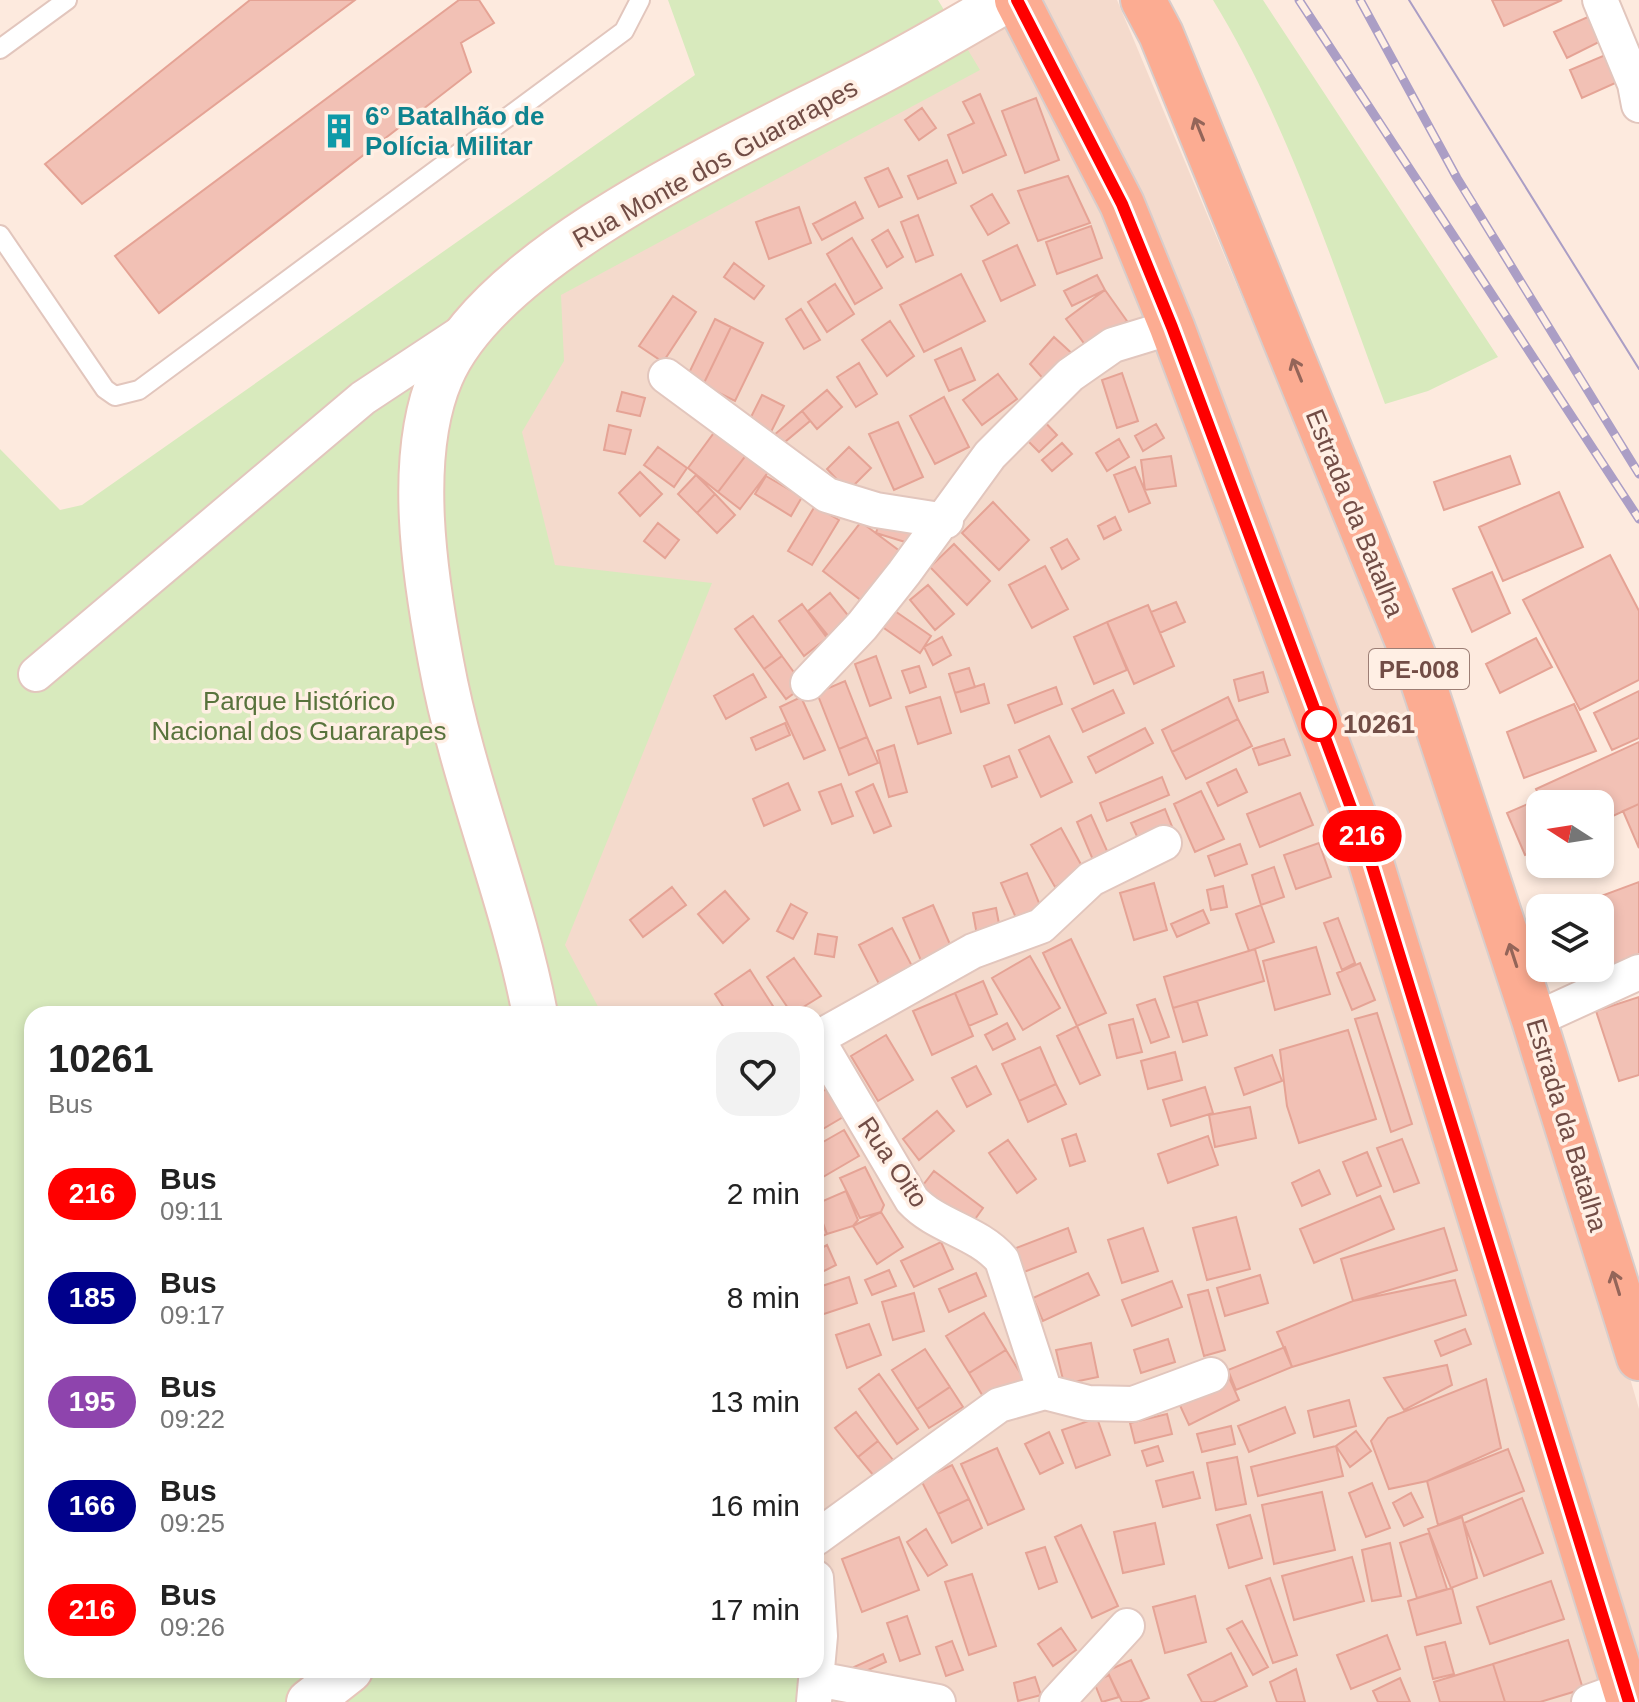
<!DOCTYPE html>
<html lang="en">
<head>
<meta charset="utf-8">
<style>
  body { margin:0; font-family:Helvetica,sans-serif; background:#f2f2f2; color:#222; height:100vh; display:flex; flex-direction:column; font-size:30px; white-space:nowrap }
  * { box-sizing:border-box; margin:0 }
  p { font-size:26px; color:#767676 }
  .icon { flex:none; width:44px; height:44px; fill:none; stroke:currentColor; stroke-width:2; stroke-linecap:round; stroke-linejoin:round }
  .map { position:relative; flex:1; overflow:hidden }
  .panel { position:absolute; left:24px; top:1006px; width:800px; height:672px; display:flex; flex-direction:column; background:#fff; border-radius:24px; box-shadow:0 4px 12px #0003 }
  .panel>* { flex:none }
  .badge { padding:0 16px; border-radius:26px; font-size:28px; line-height:52px }
  .needle { width:52px; rotate:282deg }
  .tools { position:absolute; left:1526px; top:790px; display:grid; gap:16px }
  .tools a { display:grid; place-items:center; width:88px; height:88px; border-radius:16px; background:#fff; box-shadow:0 4px 12px #0003; font-size:40px }
  .map>.badge { position:absolute; translate:-50% -50%; box-shadow:0 0 0 4px #fff }
  .round { display:grid; place-items:center; flex:none; width:84px; height:84px; border-radius:24px; background:#f2f2f2 }
  .overview { display:flex; align-items:center; justify-content:space-between; height:136px; padding:0 24px }
  h1 { font-size:38px; font-weight:600; line-height:60px }
  ul { padding:0; list-style:none }
  li { display:flex; align-items:center; gap:24px; height:104px; padding:0 24px }
  li div { flex:1 }
  li b { display:block; font-size:30px }
  li em { font-style:normal }
  li .badge { min-width:88px; font-weight:700; text-align:center }
  .map>svg:first-child { display:block }
  .residential { fill:#f4dacc }
  .green { fill:#d8eabd }
  .building { fill:#f2c1b5; stroke:#e5a395; stroke-width:2 }
  .lines { fill:none; stroke-linecap:round; stroke-linejoin:round }
  .service-casing { stroke:#e2c6bd; stroke-width:22 }
  .minor-casing { stroke:#e2c6bd; stroke-width:38 }
  .secondary-casing { stroke:#e7c6ba; stroke-width:48 }
  .trunk-casing { stroke:#d8cdcb; stroke-width:48 }
  .service { stroke:#fff; stroke-width:18 }
  .minor { stroke:#fff; stroke-width:34 }
  .secondary { stroke:#fff; stroke-width:44 }
  .trunk { stroke:#fcac92; stroke-width:44 }
  .tram { stroke:#ab9ec5; stroke-width:2 }
  .rail-casing { stroke:#ab9ec5; stroke-width:9 }
  .rail { stroke:#ffefe4; stroke-width:6; stroke-dasharray:18; stroke-linecap:butt }
  .oneway { stroke:#946559 }
  .line-casing { stroke:#fff; stroke-width:18 }
  .line { stroke:#f00; stroke-width:12 }
  .stop-dot { fill:#fff; stroke:#f00; stroke-width:4 }
  .labels { text-anchor:middle; dominant-baseline:central; stroke-width:7; stroke-linejoin:round; paint-order:stroke }
  .shield { fill:#ffefe4; stroke:#9c7e75; stroke-width:2 }
  .shield-label { font-size:24px; font-weight:bold; fill:#724d46 }
  .culture-label { font-size:26px; font-weight:bold; fill:#0d838f; stroke:#ffefe4; text-anchor:start }
  .street-label { font-size:26px; fill:#724d46; stroke:#ffefe4 }
  .park-label { font-size:26px; fill:#58733c; stroke:#ffefe4 }
  .stop-label { font-size:26px; font-weight:bold; fill:#724d46; stroke:#ffefe4; text-anchor:start }
</style>
</head>
<body>
<div class="map">
<svg width="1639" height="1702" viewBox="0 0 1639 1702">
  <rect width="100%" height="100%" fill="#fdeade"/>
  <path class="residential" d="M977 0H1117L1480 864 1639 1409V1702H272L316 1670H816V1014H446L465 294Z"/>
  <path class="green" d="M668 0H938L980 70 561 295 564 361 522 432 555 565 712 583 565 945 602 1014H32V1670H799L797 1689 802 1702H0V449L60 510 82 505 695 75Z
    M1213 0H1263L1498 357 1428 391 1385 404C1335 271 1288 122 1213 0Z"/>
  <path class="building" d="M250 0H355L82 204 45 164Z
    M459 0H479L494 23 461 43 471 72 159 313 115 256Z
    M1492 0H1562L1504 26Z
    M1599 12 1607 38 1567 58 1554 32Z
    M1610 53 1622 80 1582 98 1570 70Z
    M980 94 1006 155 963 173 948 135 974 123 963 102Z
    M1036 98 1059 160 1025 173 1002 111Z
    M922 108 936 128 919 140 905 120Z
    M947 160 956 183 918 199 908 176Z
    M888 168 902 197 879 207 865 178Z
    M1068 176 1090 223 1038 241 1018 191Z
    M992 194 1009 223 988 235 971 206Z
    M855 202 863 218 822 240 813 224Z
    M799 207 811 243 769 259 756 222Z
    M918 215 933 255 916 262 901 222Z
    M1091 226 1102 258 1057 274 1046 242Z
    M888 230 903 257 887 267 872 240Z
    M852 238 882 288 855 304 827 254Z
    M1017 245 1035 285 1001 301 983 261Z
    M734 263 764 286 754 299 724 277Z
    M961 274 985 321 924 352 900 305Z
    M1097 275 1105 290 1072 306 1064 291Z
    M835 284 854 314 827 332 808 302Z
    M1105 290 1127 321 1089 350 1066 319Z
    M673 296 696 312 663 362 639 346Z
    M801 309 820 340 804 349 786 319Z
    M715 319 731 327 703 385 687 377Z
    M890 321 914 356 887 376 862 340Z
    M731 327 763 343 735 401 703 385Z
    M1054 337 1078 359 1047 383 1030 364Z
    M961 348 975 380 949 391 935 360Z
    M859 363 877 394 856 407 837 377Z
    M1122 373 1138 421 1117 428 1102 380Z
    M998 374 1017 399 982 425 963 400Z
    M827 390 842 407 817 429 802 411Z
    M622 392 645 398 640 416 617 411Z
    M762 395 784 406 771 432 749 421Z
    M944 397 969 447 935 464 910 416Z
    M802 411 810 421 774 451 766 442Z
    M1042 419 1057 435 1039 452 1023 436Z
    M898 422 923 477 894 490 869 434Z
    M1156 424 1164 438 1143 451 1135 436Z
    M609 425 631 430 625 454 604 450Z
    M716 430 747 454 718 492 688 468Z
    M1119 439 1129 457 1107 471 1096 453Z
    M1062 443 1072 454 1052 471 1042 460Z
    M658 447 687 468 674 487 644 465Z
    M849 447 871 468 848 491 827 469Z
    M747 454 769 471 740 509 718 492Z
    M1171 456 1176 486 1145 490 1141 460Z
    M1510 456 1520 484 1444 510 1434 482Z
    M1135 467 1150 503 1129 512 1114 475Z
    M640 472 662 494 640 516 619 493Z
    M696 475 715 494 697 513 678 494Z
    M766 476 802 497 791 516 755 494Z
    M1559 492 1583 547 1503 581 1479 527Z
    M715 494 735 515 717 533 697 513Z
    M993 502 1029 540 999 570 962 533Z
    M815 506 839 520 812 565 788 551Z
    M881 517 923 530 918 546 876 533Z
    M1115 517 1121 530 1104 539 1098 526Z
    M861 522 909 558 871 608 823 571Z
    M658 523 679 540 665 558 644 541Z
    M1067 539 1079 559 1062 569 1051 548Z
    M954 544 990 581 967 605 930 567Z
    M1610 555 1639 611V680L1580 710 1523 600Z
    M1045 566 1068 609 1032 628 1009 585Z
    M1492 572 1510 613 1472 632 1453 589Z
    M928 585 954 614 935 630 910 600Z
    M830 593 855 624 833 642 808 611Z
    M1176 602 1185 622 1160 633 1151 612Z
    M802 604 827 638 804 656 779 621Z
    M1148 605 1174 666 1134 684 1107 622Z
    M892 609 931 636 920 653 881 626Z
    M753 616 782 656 764 669 735 629Z
    M1107 622 1127 670 1094 684 1074 637Z
    M942 637 951 655 933 665 924 647Z
    M1536 638 1552 667 1500 693 1486 664Z
    M782 656 804 686 786 699 764 669Z
    M876 656 891 698 870 706 855 664Z
    M919 666 926 687 910 693 902 671Z
    M969 668 975 687 955 693 949 674Z
    M1263 672 1268 692 1239 701 1234 680Z
    M753 674 766 697 726 719 714 696Z
    M845 681 867 737 839 749 817 693Z
    M984 684 989 703 961 712 955 693Z
    M1056 687 1062 704 1015 723 1008 705Z
    M1113 690 1124 713 1083 732 1072 709Z
    M1639 691V738L1612 750 1594 713Z
    M801 697 825 750 804 759 780 707Z
    M940 697 951 733 918 744 906 707Z
    M1228 697 1238 719 1172 752 1162 730Z
    M1574 704 1596 751 1524 778 1507 732Z
    M1238 719 1252 746 1186 779 1172 752Z
    M785 723 790 735 756 750 751 738Z
    M1145 728 1153 743 1096 773 1088 757Z
    M1049 736 1072 782 1041 797 1019 750Z
    M867 737 878 763 849 775 839 749Z
    M1284 739 1290 755 1259 765 1253 749Z
    M1639 742V804L1600 822V804H1543L1536 789Z
    M894 745 907 792 889 797 877 751Z
    M1009 756 1017 777 992 787 984 766Z
    M1236 769 1247 792 1218 806 1207 783Z
    M1162 777 1169 795 1107 821 1100 803Z
    M788 783 800 810 764 826 753 799Z
    M841 784 853 816 832 824 819 792Z
    M873 784 891 826 874 833 856 792Z
    M1201 791 1224 839 1195 852 1174 804Z
    M1300 793 1313 825 1260 847 1247 814Z
    M1530 803 1540 825V849L1525 855 1507 813Z
    M1639 804V848L1623 811Z
    M1165 809 1173 829 1140 843 1131 823Z
    M1091 815 1108 853 1093 860 1077 822Z
    M1061 828 1084 870 1055 887 1031 845Z
    M1319 843 1331 877 1296 889 1284 855Z
    M1240 844 1247 864 1215 876 1208 856Z
    M1274 867 1284 897 1261 905 1252 875Z
    M1027 873 1041 908 1016 918 1001 883Z
    M1639 882V967L1580 988 1573 968H1600V908H1569Z
    M1154 883 1167 930 1134 940 1120 893Z
    M1223 886 1227 907 1211 910 1207 890Z
    M672 887 686 905 643 937 630 920Z
    M725 891 749 919 723 943 698 914Z
    M791 904 807 913 793 939 777 931Z
    M933 905 952 949 922 963 903 918Z
    M1261 905 1274 942 1249 951 1236 914Z
    M996 908 1000 929 977 935 973 913Z
    M1203 910 1209 923 1177 937 1171 924Z
    M1338 918 1355 963 1342 970 1324 923Z
    M892 928 912 966 879 984 859 945Z
    M818 934 837 937 834 957 815 954Z
    M1071 939 1106 1013 1077 1026 1043 953Z
    M1316 947 1330 994 1275 1010 1263 961Z
    M1255 949 1264 981 1173 1008 1164 977Z
    M1030 956 1060 1008 1023 1030 992 978Z
    M794 958 821 996 792 1014 767 977Z
    M1360 963 1375 1000 1352 1010 1337 973Z
    M750 970 778 1014H728L715 994Z
    M983 981 997 1014 969 1026 955 993Z
    M955 993 973 1036 932 1055 913 1011Z
    M1639 997V1075L1619 1081 1596 1011Z
    M1155 999 1169 1037 1151 1043 1137 1005Z
    M1197 1001 1207 1035 1183 1042 1173 1008Z
    M1377 1013 1412 1124 1391 1132 1355 1019Z
    M1133 1019 1142 1052 1117 1058 1109 1025Z
    M1007 1023 1015 1039 993 1050 985 1035Z
    M1077 1026 1100 1075 1080 1084 1057 1036Z
    M1348 1030 1376 1119 1299 1143 1287 1106 1280 1050Z
    M886 1035 913 1080 878 1101 851 1056Z
    M1040 1047 1056 1084 1019 1101 1002 1064Z
    M1175 1052 1182 1080 1148 1089 1141 1061Z
    M1272 1055 1282 1081 1244 1095 1235 1068Z
    M976 1066 991 1094 967 1107 952 1078Z
    M1056 1084 1066 1104 1028 1122 1019 1101Z
    M834 1085 850 1113 816 1133V1095Z
    M1205 1087 1213 1113 1171 1126 1163 1100Z
    M1250 1107 1256 1138 1215 1147 1209 1115Z
    M937 1111 954 1131 919 1160 903 1139Z
    M844 1130 859 1156 816 1181V1146Z
    M1076 1134 1085 1161 1070 1166 1062 1139Z
    M1208 1136 1218 1165 1168 1183 1158 1154Z
    M1402 1139 1419 1183 1394 1192 1377 1148Z
    M1008 1140 1036 1179 1017 1193 989 1153Z
    M1367 1152 1381 1186 1357 1196 1343 1162Z
    M865 1167 884 1205 881 1212 860 1218 840 1178Z
    M1319 1170 1330 1194 1302 1206 1292 1183Z
    M934 1171 983 1208 970 1226 920 1189Z
    M846 1191 858 1220 853 1226 827 1234 816 1204Z
    M1380 1196 1394 1229 1314 1263 1300 1229Z
    M816 1208 827 1234 816 1239Z
    M881 1212 903 1247 877 1264 853 1226Z
    M1236 1217 1250 1269 1207 1280 1193 1228Z
    M1068 1228 1076 1252 1024 1272 1016 1248Z
    M1143 1228 1158 1271 1122 1283 1108 1240Z
    M1444 1228 1457 1270 1353 1301 1341 1259Z
    M941 1242 953 1269 914 1287 901 1261Z
    M827 1245 836 1265 816 1275V1251Z
    M889 1270 896 1286 872 1295 865 1280Z
    M976 1273 986 1296 949 1312 939 1289Z
    M1088 1273 1099 1295 1043 1321 1033 1298Z
    M1260 1275 1268 1303 1225 1316 1217 1288Z
    M849 1277 857 1303 821 1315 816 1288Z
    M1455 1280 1466 1315 1292 1367 1277 1332 1353 1301Z
    M1172 1281 1182 1307 1132 1326 1122 1300Z
    M1208 1290 1225 1350 1204 1356 1188 1295Z
    M914 1293 924 1331 893 1340 882 1302Z
    M984 1313 1006 1350 969 1373 946 1336Z
    M869 1324 881 1355 847 1368 836 1335Z
    M1465 1329 1471 1344 1441 1356 1435 1341Z
    M1168 1339 1175 1362 1141 1373 1134 1350Z
    M1091 1343 1098 1377 1064 1384 1056 1350Z
    M1285 1347 1292 1367 1236 1390 1228 1370Z
    M925 1349 950 1387 917 1409 892 1370Z
    M1006 1350 1024 1379 987 1403 969 1373Z
    M1447 1365 1452 1385 1404 1410 1384 1378Z
    M879 1374 918 1429 897 1444 859 1389Z
    M1228 1375 1239 1400 1189 1425 1177 1399Z
    M1486 1379 1501 1448 1427 1481 1389 1489 1371 1441 1388 1418Z
    M950 1387 963 1407 929 1428 917 1409Z
    M1349 1400 1356 1426 1314 1437 1308 1411Z
    M1285 1407 1295 1433 1249 1452 1238 1426Z
    M856 1412 878 1441 858 1457 835 1428Z
    M1167 1414 1172 1434 1135 1443 1130 1423Z
    M1097 1418 1110 1455 1076 1468 1062 1430Z
    M1231 1426 1235 1444 1202 1452 1197 1434Z
    M1356 1431 1371 1451 1350 1467 1336 1446Z
    M1049 1432 1063 1463 1040 1474 1025 1444Z
    M878 1441 893 1460 874 1476 858 1457Z
    M1158 1446 1163 1461 1147 1466 1142 1451Z
    M1336 1446 1343 1476 1258 1496 1251 1467Z
    M997 1448 1024 1509 988 1525 961 1464Z
    M1508 1449 1524 1491 1438 1525 1427 1481Z
    M1237 1457 1246 1504 1216 1510 1207 1463Z
    M952 1465 969 1499 938 1514 921 1480Z
    M1193 1472 1200 1498 1163 1507 1156 1481Z
    M1372 1483 1390 1528 1366 1537 1349 1493Z
    M1322 1492 1335 1550 1274 1564 1262 1505Z
    M1411 1493 1423 1517 1404 1526 1393 1503Z
    M1522 1498 1543 1553 1484 1576 1464 1523Z
    M969 1499 982 1528 952 1543 938 1514Z
    M1250 1515 1262 1558 1229 1568 1217 1525Z
    M1462 1517 1477 1578 1451 1588 1428 1529Z
    M1155 1523 1164 1564 1123 1573 1114 1532Z
    M1081 1525 1118 1606 1092 1618 1055 1537Z
    M926 1529 947 1565 928 1576 907 1542Z
    M1429 1533 1447 1589 1417 1598 1400 1543Z
    M899 1537 919 1590 862 1612 842 1559Z
    M1390 1543 1401 1596 1372 1601 1362 1550Z
    M1045 1547 1057 1582 1039 1589 1026 1553Z
    M1352 1557 1364 1601 1294 1620 1282 1576Z
    M972 1574 996 1646 969 1655 945 1582Z
    M1270 1578 1297 1655 1273 1663 1246 1586Z
    M1551 1581 1564 1619 1490 1644 1477 1607Z
    M1452 1588 1461 1623 1417 1635 1408 1601Z
    M1195 1596 1206 1642 1165 1653 1153 1607Z
    M907 1616 920 1654 900 1661 887 1623Z
    M1242 1621 1268 1667 1253 1675 1227 1629Z
    M1061 1628 1076 1650 1053 1666 1038 1644Z
    M1387 1635 1400 1669 1351 1689 1337 1655Z
    M1568 1640 1583 1689 1540 1702H1505L1493 1664Z
    M952 1641 963 1670 946 1676 936 1647Z
    M1445 1642 1454 1674 1433 1679 1425 1647Z
    M1231 1653 1247 1686 1213 1702H1202L1188 1675Z
    M883 1654 886 1662 857 1675 854 1667Z
    M1131 1660 1149 1698 1139 1702H1122L1107 1671Z
    M1493 1664 1505 1702H1440L1434 1682Z
    M1296 1669 1305 1702H1277L1270 1682Z
    M1109 1675 1119 1697 1102 1702 1094 1682Z
    M1035 1677 1041 1695 1018 1701 1014 1683Z
    M1400 1678 1410 1702H1378L1373 1691Z"/>
  <g class="lines">
    <g class="service-casing">
      <path id="service" d="M0 49 67 0
        M0 235 105 389 115 396 139 390 624 31 640 0"/>
    </g>
    <g class="minor-casing">
      <path id="minor" d="M1600 0 1635 84 1639 105
        M666 376 827 495 876 510 946 521
        M36 674 363 398 466 330
        M808 683 862 626 904 573 990 455 1070 375 1113 345 1172 327
        M1534 1020 1639 972
        M816 1039 973 951 1041 926 1091 879 1164 843
        M817 1039 912 1200C937 1227 977 1231 1002 1260L1045 1392
        M816 1538 999 1405 1045 1392 1088 1403 1133 1404 1211 1375
        M817 1679 938 1702
        M814 1702 820 1636 816 1578
        M1057 1702 1127 1626
        M1589 1702 1625 1689"/>
    </g>
    <g class="secondary-casing">
      <path id="secondary" d="M535 1014C512 895 463 782 441 662 425 578 406 457 441 376 493 253 744 142 860 82 910 57 958 28 1007 0
        M309 1702 350 1670"/>
    </g>
    <g class="trunk-casing">
      <path id="trunk" d="M1017 0 1122 204 1172 327 1369 856 1629 1702
        M1143 0 1161 34 1418 667 1534 1020 1639 1358"/>
    </g>
    <use href="#service" class="service"/>
    <use href="#minor" class="minor"/>
    <use href="#secondary" class="secondary"/>
    <use href="#trunk" class="trunk"/>
    <path class="tram" d="M1409 0 1639 369"/>
    <g class="rail-casing">
      <path id="rail" d="M1299 0 1639 519
        M1360 0 1457 178 1639 474"/>
    </g>
    <use href="#rail" class="rail"/>
  </g>
  <defs><path id="oneway-shaft" d="M-6 0H5M1.5-3L5.5 0L1.5 3" fill="none" stroke-width="1.6" stroke-linecap="round" stroke-linejoin="round" transform="scale(2)"/></defs>
  <g class="oneway">
    <use href="#oneway-shaft" transform="translate(1199 129) rotate(-112)"/>
    <use href="#oneway-shaft" transform="translate(1297 370) rotate(-112)"/>
    <use href="#oneway-shaft" transform="translate(1513 955) rotate(-108)"/>
    <use href="#oneway-shaft" transform="translate(1616 1283) rotate(-107)"/>
  </g>
  <g class="lines">
    <g class="line-casing">
      <path id="line" d="M1017 0 1122 204 1172 327 1369 856 1629 1702"/>
    </g>
    <use href="#line" class="line"/>
  </g>
  <defs>
    <g id="building-bare" transform="scale(2.76)"><path d="M-4-6H4V6H1V3H-1V6H-4ZM-2.5-4.3h1.7v1.8h-1.7ZM.8-4.3h1.7v1.8H.8ZM-2.5-1h1.7V.8h-1.7ZM.8-1h1.7V.8H.8Z" fill="#0f9aa8" stroke="#ffefe4" stroke-width="2.5" paint-order="stroke"/></g>
  </defs>
  <g fill-rule="evenodd">
    <use href="#building-bare" x="339" y="131"/>
  </g>
  <circle class="stop-dot" cx="1319" cy="724" r="16"/>
  <g class="labels">
    <rect class="shield" x="1369" y="649" width="100" height="40" rx="6"/>
    <g class="shield-label">
      <text x="1419" y="669">PE-008</text>
    </g>
    <g class="culture-label">
      <text x="365" y="116">6° Batalhão de<tspan x="365" dy="30">Polícia Militar</tspan></text>
    </g>
    <g class="street-label">
      <text transform="translate(715 163) rotate(-29)">Rua Monte dos Guararapes</text>
      <text transform="translate(1355 513) rotate(68)">Estrada da Batalha</text>
      <text transform="translate(1567 1125) rotate(73)">Estrada da Batalha</text>
      <text transform="translate(893 1162) rotate(56)">Rua Oito</text>
    </g>
    <g class="park-label">
      <text x="299" y="701">Parque Histórico<tspan x="299" dy="30">Nacional dos Guararapes</tspan></text>
    </g>
    <g class="stop-label">
      <text x="1343" y="724">10261</text>
    </g>
  </g>
</svg>
<div class="tools">
<a><svg class="needle" viewBox="-14 -14 28 28"><path d="M0-13l5 13h-10z" fill="#e53935"/><path d="M0 13l5-13h-10z" fill="#767676"/></svg></a>
<a><svg class="icon" aria-label="layers" viewBox="0 0 24 24"><path d="M12 4l9 5-9 5-9-5zM3 14l9 5 9-5"/></svg></a>
</div>
<b class="badge" style="left:1362px;top:836px;background:#f00;color:#fff">216</b>
<section class="panel">
<div class="overview"><div><h1>10261</h1><p>Bus</p></div><a class="round"><svg class="icon" aria-label="heart" viewBox="0 0 24 24"><path d="M12 20l-8-8c-3-5 5-10 8-4 3-6 11-1 8 4z"/></svg></a></div>
<ul>
<li><span class="badge" style="background:#f00;color:#fff">216</span><div><b>Bus</b><p>09:11</p></div><em>2 min</em></li>
<li><span class="badge" style="background:#00008b;color:#fff">185</span><div><b>Bus</b><p>09:17</p></div><em>8 min</em></li>
<li><span class="badge" style="background:#8e44ad;color:#fff">195</span><div><b>Bus</b><p>09:22</p></div><em>13 min</em></li>
<li><span class="badge" style="background:#00008b;color:#fff">166</span><div><b>Bus</b><p>09:25</p></div><em>16 min</em></li>
<li><span class="badge" style="background:#f00;color:#fff">216</span><div><b>Bus</b><p>09:26</p></div><em>17 min</em></li>
</ul>
</section>
</div>
</body>
</html>
